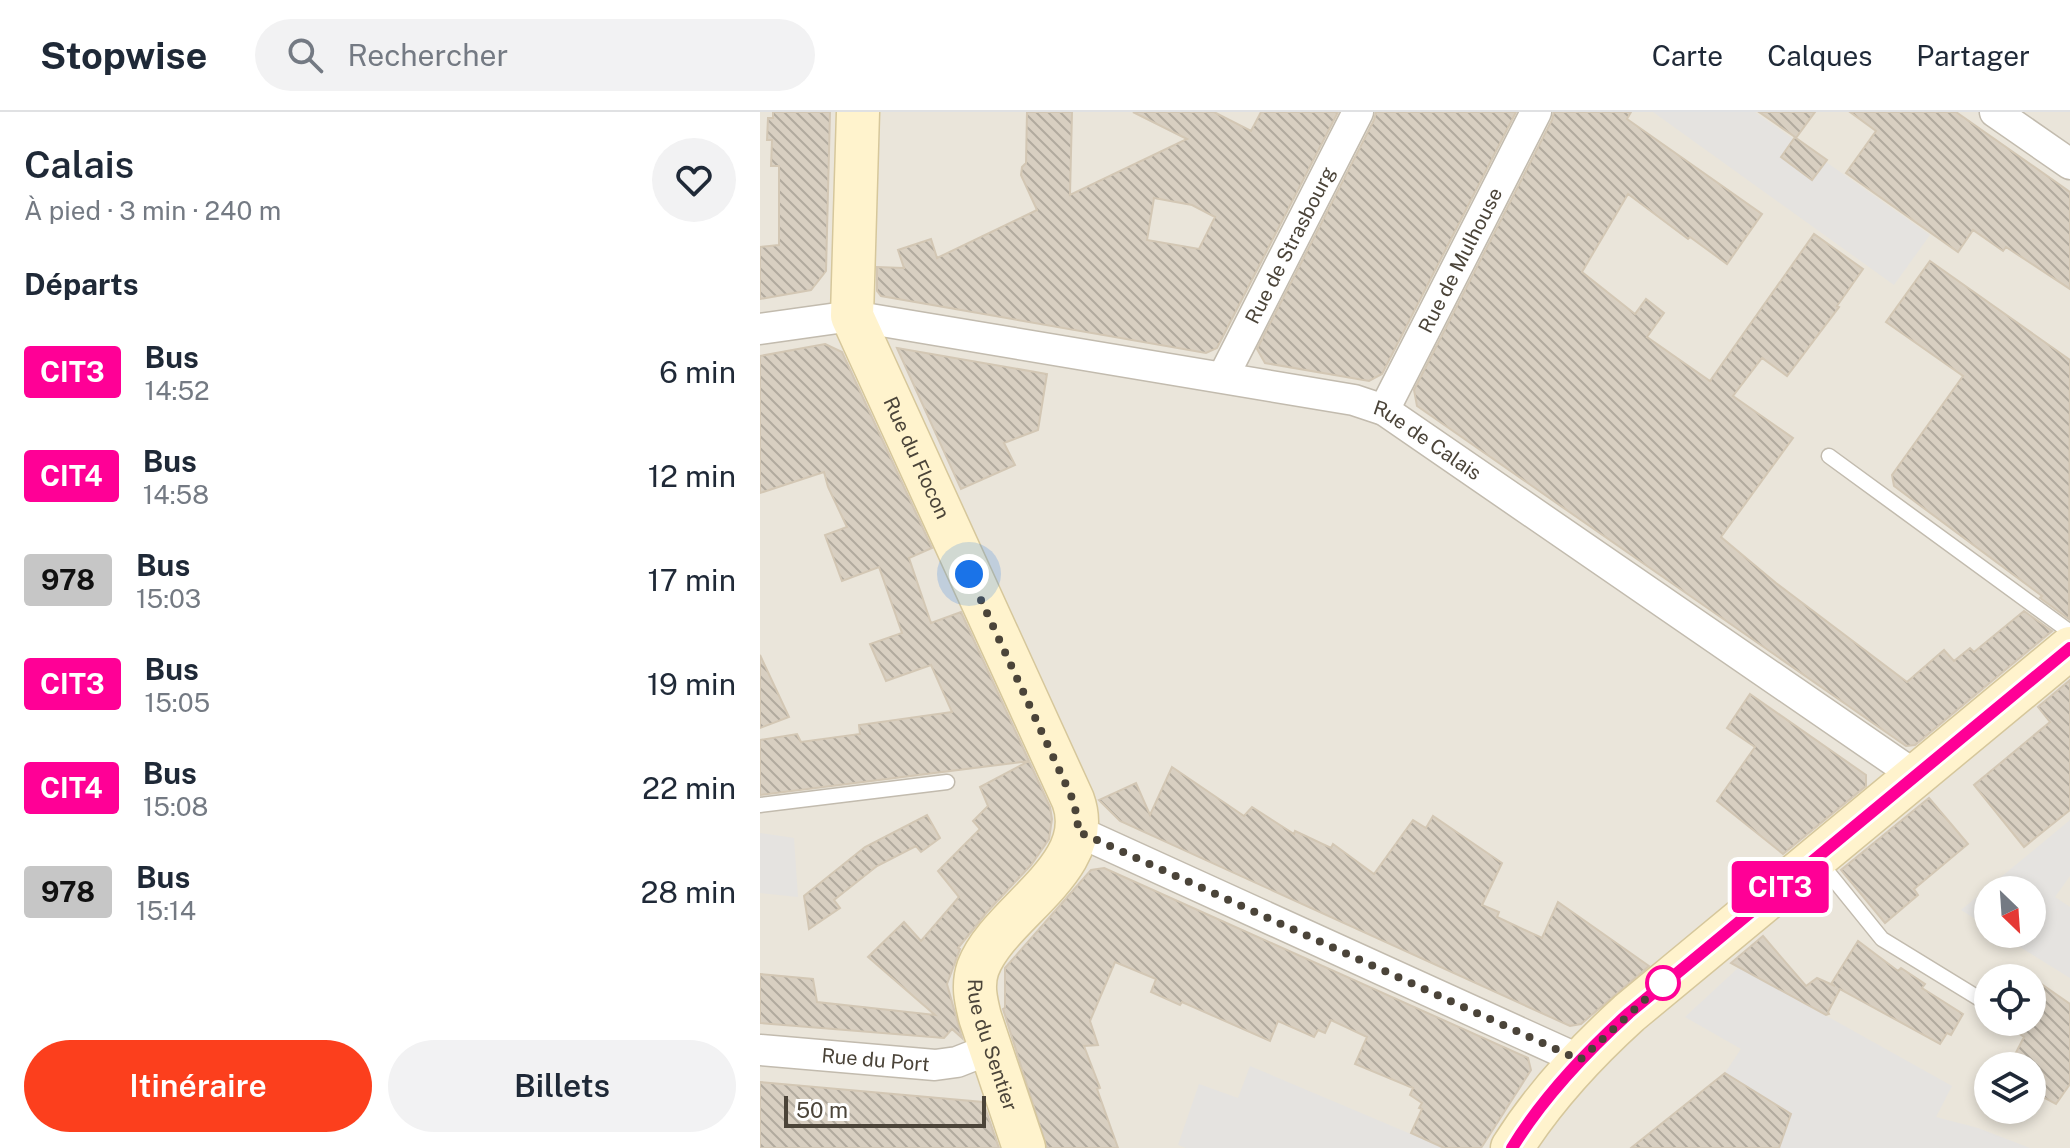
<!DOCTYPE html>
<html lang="fr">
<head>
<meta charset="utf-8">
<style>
  body { margin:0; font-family:"Public Sans",sans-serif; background:#f2f2f3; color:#1f2937; height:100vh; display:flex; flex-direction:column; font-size:30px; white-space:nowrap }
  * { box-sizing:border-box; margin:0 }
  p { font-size:26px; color:#747a83 }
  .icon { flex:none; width:44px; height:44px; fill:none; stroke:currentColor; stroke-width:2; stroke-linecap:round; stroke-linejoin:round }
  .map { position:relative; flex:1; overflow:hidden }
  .side { display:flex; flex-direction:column; background:#fff; width:760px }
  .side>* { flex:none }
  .badge { padding:0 16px; border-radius:6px; font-size:28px; line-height:52px }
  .needle { width:52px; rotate:155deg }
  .tools { position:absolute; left:1214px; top:764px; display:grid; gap:16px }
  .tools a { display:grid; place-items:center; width:72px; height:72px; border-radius:50%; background:#fff; box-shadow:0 4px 12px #0003; font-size:40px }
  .scale { position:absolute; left:24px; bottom:20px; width:202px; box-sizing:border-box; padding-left:8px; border:4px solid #4b4439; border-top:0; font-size:22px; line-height:28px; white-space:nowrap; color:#4b4439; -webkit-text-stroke:6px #fff; paint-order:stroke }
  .you { position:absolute; width:40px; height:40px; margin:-20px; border:6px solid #fff; border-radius:50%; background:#1a73e8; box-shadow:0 0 0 12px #1a73e833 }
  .map>.badge { position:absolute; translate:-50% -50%; box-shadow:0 0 0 4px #fff }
  h2 { padding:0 24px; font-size:30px; line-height:72px }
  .round { display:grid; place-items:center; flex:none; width:84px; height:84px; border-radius:42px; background:#f2f2f3 }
  .head { display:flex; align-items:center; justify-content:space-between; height:136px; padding:0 24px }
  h1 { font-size:38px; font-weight:600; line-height:60px }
  .button { display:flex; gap:16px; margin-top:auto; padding:16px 24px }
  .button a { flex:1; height:92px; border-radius:48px; background:#fc3f1d; color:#fff; font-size:32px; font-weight:600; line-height:92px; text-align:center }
  .button a+a { background:#f2f2f3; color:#1f2937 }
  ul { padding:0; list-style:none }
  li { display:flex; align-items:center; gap:24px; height:104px; padding:0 24px }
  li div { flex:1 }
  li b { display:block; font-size:30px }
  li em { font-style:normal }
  li .badge { min-width:88px; font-weight:700; text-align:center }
  header { display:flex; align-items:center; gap:48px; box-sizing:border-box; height:112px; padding:0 40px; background:#fff; border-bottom:2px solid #e0e1e3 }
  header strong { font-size:38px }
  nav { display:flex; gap:44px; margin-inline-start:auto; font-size:28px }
  .search { width:560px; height:72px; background:#f2f2f3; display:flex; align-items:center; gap:20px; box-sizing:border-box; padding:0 28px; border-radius:44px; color:#747a83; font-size:30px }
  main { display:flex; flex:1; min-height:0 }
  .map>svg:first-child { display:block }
  .residential { fill:#eae5da; fill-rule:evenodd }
  .parking { fill:#e5e3e0 }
  .building { fill:url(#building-back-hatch); stroke:#d3c7b4; stroke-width:2; fill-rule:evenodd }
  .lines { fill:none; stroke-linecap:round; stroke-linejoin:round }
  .lane-casing { stroke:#c2bbae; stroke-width:17 }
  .street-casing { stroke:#c2bbae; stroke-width:33 }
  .secondary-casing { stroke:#d6c79b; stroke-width:45 }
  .lane { stroke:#fff; stroke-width:14 }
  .street { stroke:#fff; stroke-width:30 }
  .secondary { stroke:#fff3cd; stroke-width:42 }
  .line-casing { stroke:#fff; stroke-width:18 }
  .line { stroke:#ff0096; stroke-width:12 }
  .walk { stroke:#4b4439; stroke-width:8; stroke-dasharray:0 14.4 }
  .stop-dot { fill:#fff; stroke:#ff0096; stroke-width:4 }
  .labels { text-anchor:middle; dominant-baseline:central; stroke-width:8; stroke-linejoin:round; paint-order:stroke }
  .street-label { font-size:20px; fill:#4b4439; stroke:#fff }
</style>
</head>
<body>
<header>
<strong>Stopwise</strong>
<div class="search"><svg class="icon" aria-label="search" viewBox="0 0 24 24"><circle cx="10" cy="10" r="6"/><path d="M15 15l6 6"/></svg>Rechercher</div>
<nav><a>Carte</a><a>Calques</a><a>Partager</a></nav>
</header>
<main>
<section class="side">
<div class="head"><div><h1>Calais</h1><p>À pied · 3 min · 240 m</p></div><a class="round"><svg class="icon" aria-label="heart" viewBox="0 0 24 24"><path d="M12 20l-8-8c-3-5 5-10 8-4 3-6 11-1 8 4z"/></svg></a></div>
<h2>Départs</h2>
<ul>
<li><span class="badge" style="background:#ff0096;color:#fff">CIT3</span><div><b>Bus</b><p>14:52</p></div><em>6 min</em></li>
<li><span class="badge" style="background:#ff0096;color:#fff">CIT4</span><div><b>Bus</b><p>14:58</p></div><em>12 min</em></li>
<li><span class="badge" style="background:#c6c6c6;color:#111">978</span><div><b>Bus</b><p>15:03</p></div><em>17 min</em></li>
<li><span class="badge" style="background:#ff0096;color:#fff">CIT3</span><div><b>Bus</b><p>15:05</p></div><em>19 min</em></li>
<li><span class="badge" style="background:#ff0096;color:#fff">CIT4</span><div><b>Bus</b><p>15:08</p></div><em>22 min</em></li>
<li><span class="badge" style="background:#c6c6c6;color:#111">978</span><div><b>Bus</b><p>15:14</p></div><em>28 min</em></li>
</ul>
<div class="button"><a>Itinéraire</a><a>Billets</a></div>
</section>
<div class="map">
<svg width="1310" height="1036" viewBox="0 0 1310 1036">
  <defs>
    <pattern id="building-back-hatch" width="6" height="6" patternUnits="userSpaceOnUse" patternTransform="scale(2)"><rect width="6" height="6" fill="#d8cfc1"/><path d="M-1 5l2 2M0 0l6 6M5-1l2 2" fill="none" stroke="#b1aa9e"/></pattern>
  </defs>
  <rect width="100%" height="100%" fill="#f6f3ec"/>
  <path class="residential" d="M0 0H1310V1036H0ZM1228 778H1272V822H1228ZM1228 866H1272V910H1228ZM1228 954H1272V998H1228Z"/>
  <path class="parking" d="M893 0H995L1170 123 1134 173Z
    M1310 708V764L1295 785 1310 795V866L1239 822H1272V778H1228V815L1201 798Z
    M0 721 34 726 38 785 0 781Z
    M979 855 1192 974 1176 1005 1218 1016 1270 1036H1019L1031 1002 965 961 981 937 925 905Z
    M490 954 684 1036H426L418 1033 439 972 478 986Z"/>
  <path class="building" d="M13 0H70L66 159 51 178 0 187V135L19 133V54H11L12 28H7L8 6H13Z
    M267 0H312L310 83 427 27 373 0H454L491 19 501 0H578L457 236 446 241 121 184 117 179V155L144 156 138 138 171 127 177 146 277 98 261 63 262 55 266 51ZM394 86 432 93 455 105 439 137 387 128Z
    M616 0H756L622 262 609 269 505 251 497 237 614 8Z
    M794 0H871L867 7 1002 102 967 152 930 125 928 127 868 82 822 160 875 202 886 187 904 201 887 225 950 269 1054 122 1103 157 1077 194 1079 195 1027 264 1002 246 973 284 1033 326 961 425 1016 471 1147 570 1184 538 1194 549 1210 536 1214 540 1264 499 1292 519 1155 633 1146 634 657 294 654 278 792 8Z
    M999 0H1055L1036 26 1067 48 1052 68 1021 45 1035 25Z
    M1090 0H1196L1310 80V177L1246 135 1243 139 1213 118 1198 140 1086 61 1116 19Z
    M1170 149 1310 248 1309 507 1280 486 1282 484 1134 374 1132 363 1203 264 1126 210Z
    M65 232 82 240 172 436 149 446 171 511 201 500 269 649 0 683V628L37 622 41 630 100 622 99 613 192 600 171 553 126 569 110 532 142 521 119 455 82 469 65 423 87 415 68 375 64 360 0 381V244Z
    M137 236 287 262 278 318 244 331 255 353 201 377Z
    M0 543 29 605 0 616Z
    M1310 568V698L1264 735 1214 673 1290 610 1278 595Z
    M990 582 1106 663V674L1023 742 957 689 995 635 967 616Z
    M269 649 290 695 292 707 289 727 271 753 227 800 198 836 200 837 187 872 202 926 192 917 184 926 0 911V862L53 867 57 890 175 903 108 845 144 810 161 829 199 785 178 759 220 717 213 709 228 694 220 675Z
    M412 655 484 704 492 695 534 722 535 719 571 736 573 732 614 762 653 708 666 716 673 704 742 751 722 793 739 800 737 805 782 826 798 790 889 854 821 912 810 914 360 709 339 688 376 671 390 703Z
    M1169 686 1208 732 1154 777 1158 783 1125 811 1081 758Z
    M167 703 180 726 161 740 156 734 117 754 74 788 80 796 49 817 44 784 105 735Z
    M344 756 768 946 771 958 721 1036H684L651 1021 662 997 659 996 662 991 650 983 653 976 595 952 607 925 571 908 565 921 558 918 554 925 518 909 510 929 422 890 420 893 391 880 396 867 355 850 330 909 338 933 324 934 340 976 337 977 358 1036H287L243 897 245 896V856L331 758Z
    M1003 824 1046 874 1057 866 1075 874 1071 872 1098 829 1138 859 1141 856 1165 872 1162 876 1203 902 1191 923 1187 921 1180 932 1080 877 1068 900 1069 902 1066 903 971 851Z
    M1280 871 1310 892V972L1296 992 1272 979V954H1249L1264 925 1242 910H1272V882Z
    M965 961 1031 1002 1019 1036H871Z
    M0 970 223 990 239 1036H0Z"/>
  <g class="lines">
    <g class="lane-casing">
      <path id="lane" d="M1069 344 1310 520
        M0 693 187 670
        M1058 748 1122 827 1228 892"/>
    </g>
    <g class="street-casing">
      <g id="street">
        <path d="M1235 0 1310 52"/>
        <path id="s1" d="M0 217 92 204 594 288 624 298 1156 664"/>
        <path id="s2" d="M463 265 598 0"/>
        <path id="s3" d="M624 298 776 0"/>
        <path d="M317 719 820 948"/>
        <path id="s4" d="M0 938 175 953 197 950 230 937"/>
      </g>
    </g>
    <g class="secondary-casing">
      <g id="secondary">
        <path id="s5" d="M98 0 92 204 313 688C338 756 239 800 218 856 212 873 216 889 220 905L264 1036"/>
        <path d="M752 1036C784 985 825 941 869 901L1310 536"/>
      </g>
    </g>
    <use href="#lane" class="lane"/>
    <use href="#street" class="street"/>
    <use href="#secondary" class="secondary"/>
  </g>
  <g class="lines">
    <g class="line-casing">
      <path id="line" d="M752 1036C783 985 825 941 869 901L1310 536"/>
    </g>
    <use href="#line" class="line"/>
    <path class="walk" d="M209 462 313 688 318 709 317 719 820 948 903 871"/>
  </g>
  <circle class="stop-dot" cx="903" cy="871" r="16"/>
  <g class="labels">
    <g class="street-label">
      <text stroke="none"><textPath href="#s2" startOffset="148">Rue de Strasbourg</textPath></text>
      <text stroke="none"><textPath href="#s3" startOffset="168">Rue de Mulhouse</textPath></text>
      <text stroke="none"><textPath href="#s1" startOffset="686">Rue de Calais</textPath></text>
      <text stroke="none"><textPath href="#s5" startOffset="360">Rue du Flocon</textPath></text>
      <text stroke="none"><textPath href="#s5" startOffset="1018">Rue du Sentier</textPath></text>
      <text stroke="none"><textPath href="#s4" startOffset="116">Rue du Port</textPath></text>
    </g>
  </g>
</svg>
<div class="tools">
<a><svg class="needle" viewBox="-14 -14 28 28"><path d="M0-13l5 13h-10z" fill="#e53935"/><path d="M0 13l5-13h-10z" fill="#747a83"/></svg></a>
<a><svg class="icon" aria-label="locate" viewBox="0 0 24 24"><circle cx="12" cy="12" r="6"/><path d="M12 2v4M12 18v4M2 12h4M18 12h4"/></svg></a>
<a><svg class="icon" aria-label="layers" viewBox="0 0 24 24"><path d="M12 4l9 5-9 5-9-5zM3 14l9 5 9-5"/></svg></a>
</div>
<div class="scale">50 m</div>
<div class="you" style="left:209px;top:462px"></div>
<b class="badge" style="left:1020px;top:775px;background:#ff0096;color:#fff">CIT3</b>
</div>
</main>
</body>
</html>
